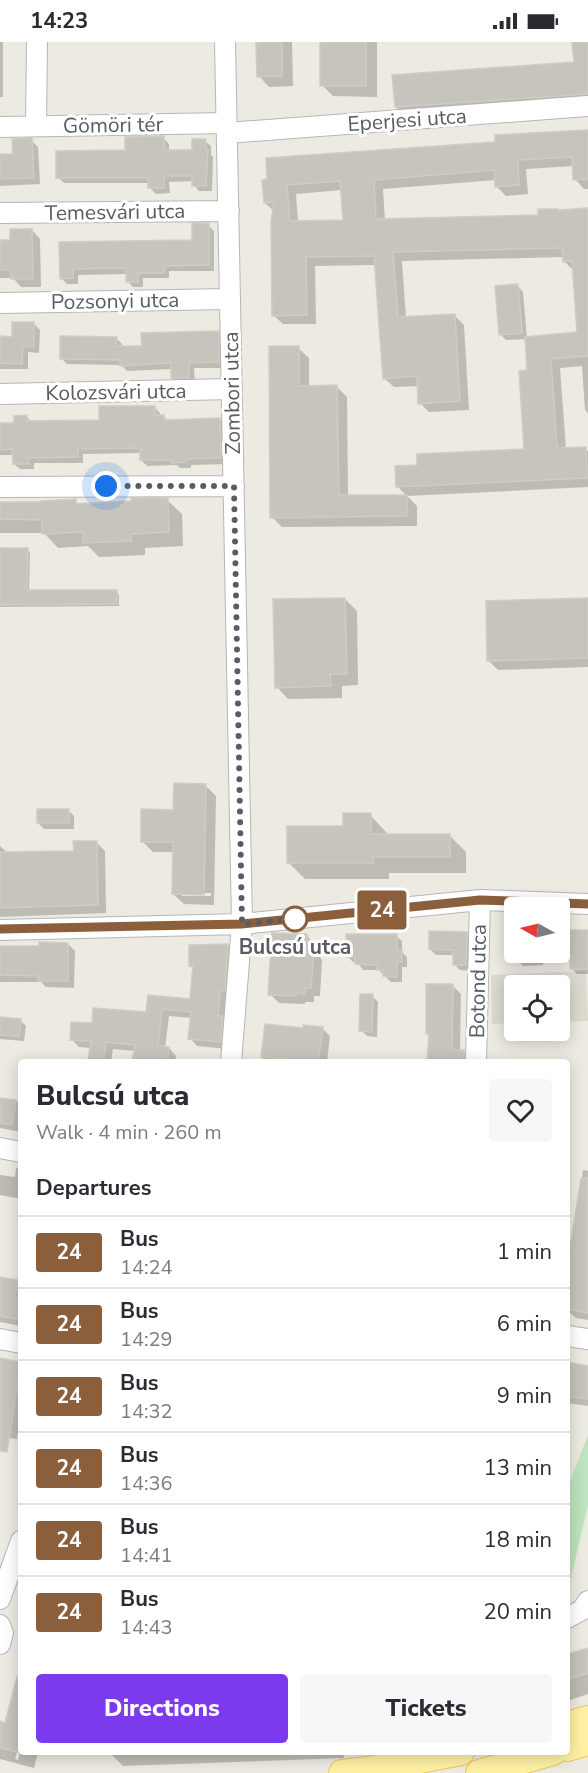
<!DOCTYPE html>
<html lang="en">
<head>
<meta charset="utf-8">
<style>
  body { margin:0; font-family:"Nunito Sans",sans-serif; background:#f7f7f7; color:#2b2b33; height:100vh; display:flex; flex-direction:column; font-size:22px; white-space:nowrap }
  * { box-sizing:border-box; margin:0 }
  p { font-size:20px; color:#7c7c81 }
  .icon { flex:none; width:33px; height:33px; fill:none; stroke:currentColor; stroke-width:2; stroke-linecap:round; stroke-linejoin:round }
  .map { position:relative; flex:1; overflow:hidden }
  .drawer { position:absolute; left:18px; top:1017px; width:552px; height:696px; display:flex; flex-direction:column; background:#fff; border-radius:6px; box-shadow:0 3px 15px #0003 }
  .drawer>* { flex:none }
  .badge { padding:0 12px; border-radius:4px; font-size:21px; line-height:39px }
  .needle { width:39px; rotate:278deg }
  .controls { position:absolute; left:504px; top:855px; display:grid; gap:12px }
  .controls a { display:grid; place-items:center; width:66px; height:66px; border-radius:6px; background:#fff; box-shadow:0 3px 15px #0003; font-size:30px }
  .you { position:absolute; width:30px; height:30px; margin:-15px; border:4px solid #fff; border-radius:50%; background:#1a73e8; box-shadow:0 0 0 9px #1a73e833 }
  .map>.badge { position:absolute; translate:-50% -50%; box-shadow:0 0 0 3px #fff }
  h2 { padding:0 18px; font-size:22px; line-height:54px }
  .round { display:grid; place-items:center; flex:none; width:63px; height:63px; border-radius:6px; background:#f7f7f7 }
  .overview { display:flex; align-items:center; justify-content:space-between; height:102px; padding:0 18px }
  h1 { font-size:28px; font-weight:800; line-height:45px }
  .cta { display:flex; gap:12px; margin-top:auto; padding:12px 18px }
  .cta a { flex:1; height:69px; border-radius:6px; background:#7c3aed; color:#fff; font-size:24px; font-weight:800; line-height:69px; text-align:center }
  .cta a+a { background:#f7f7f7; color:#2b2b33 }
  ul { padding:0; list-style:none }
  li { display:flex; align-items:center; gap:18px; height:72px; padding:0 18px; border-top:2px solid #e1e1e2 }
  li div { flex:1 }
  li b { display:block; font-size:22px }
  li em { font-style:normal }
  li .badge { min-width:66px; font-weight:700; text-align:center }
  .status { display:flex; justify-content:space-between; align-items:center; height:42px; padding:0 30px; background:#fff; direction:ltr }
  .status svg { height:16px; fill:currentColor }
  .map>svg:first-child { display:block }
  .education { fill:#dcd9cf }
  .green { fill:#bde4be }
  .shadow { fill:#0003; fill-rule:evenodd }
  .building { fill:#c7c4be; stroke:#d1ccbf; stroke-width:1.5; fill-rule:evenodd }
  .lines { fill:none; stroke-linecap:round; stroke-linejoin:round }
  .minor-casing { stroke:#b3b7bb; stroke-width:22 }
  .major-casing { stroke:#efc757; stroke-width:28 }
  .minor { stroke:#fff; stroke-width:20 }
  .major { stroke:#fef1a4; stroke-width:26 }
  .line-casing { stroke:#fff; stroke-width:14 }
  .line { stroke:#8b5e3c; stroke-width:9 }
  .walk { stroke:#595d62; stroke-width:6; stroke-dasharray:0 10.8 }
  .stop-dot { fill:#fff; stroke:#8b5e3c; stroke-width:3 }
  .labels { text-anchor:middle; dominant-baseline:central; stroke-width:6; stroke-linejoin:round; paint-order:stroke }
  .street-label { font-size:21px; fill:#595d62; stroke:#fff }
  .stop-label { font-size:21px; font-weight:bold; fill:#595d62; stroke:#fff }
</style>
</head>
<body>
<div class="status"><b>14:23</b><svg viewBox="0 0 49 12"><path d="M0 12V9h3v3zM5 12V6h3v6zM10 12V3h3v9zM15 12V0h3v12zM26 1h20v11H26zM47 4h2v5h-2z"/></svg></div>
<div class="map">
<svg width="588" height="1731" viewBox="0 0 588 1731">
  <rect width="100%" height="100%" fill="#eceae1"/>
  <path class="education" d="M586 929 588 979 560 980V944H514V981L492 982 491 933Z"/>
  <path class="green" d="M588 1393V1463L570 1540 567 1543V1447Z"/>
  <path class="shadow" d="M0 0H3V55H0Z
    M258 0H292L293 44 269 45 259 34Z
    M322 0H377V55L333 54 322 43Z
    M574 0H588V63L407 76 396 65 575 21Z
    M588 89V147H584L575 137 574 124 526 127 528 152 506 154 496 144V138L383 147 385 179 540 175 588 168V371L585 368 582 324 560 326 566 407 585 406 588 409V445L407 454 397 444 419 424 526 409 529 330 527 297 506 298 500 292 518 244 523 250 527 296 579 292 574 229 564 219V215L402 219 406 276 454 273 464 283 469 368 429 370 420 361 419 344 394 345 384 336 376 223 315 224 316 282H283L273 273 274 169 265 161 263 139 497 101ZM342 148 345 180H298L296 152Z
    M163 96 169 102V110H193L205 99 211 104V113L213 115 212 149H199L194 143V139L169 140 170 151 156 152 150 146V141H64L58 135Z
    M31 98 38 105 40 142 0 144V114L14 113Z
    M208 183 214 189V229H169V236H143V245H133L127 239V232L78 233V242H67L61 236V202L194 200Z
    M32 188 40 197 41 245H21L13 236H0V200L12 199Z
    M34 282 40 288 39 311 28 310V327H0V296H13Z
    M218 291 224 297V326H194L195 341 178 342 172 336V327L127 329 121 323 67 322 61 316 116 296 122 302V306H143Z
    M298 306 309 316V345H337L347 355 348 454H407L417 464V484L282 485 272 475Z
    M154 365 160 371V374H163L168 379 220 378 226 384V422L191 423V426H180L177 423 147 424 141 418V411L83 412V421H34V427H20L14 422V413H0V383L16 382 27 375 32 380H100Z
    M167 458 182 472 183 504 145 506V513L99 515 88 504 58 506 44 491H0V461L42 462 75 459 79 463Z
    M0 507 27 508 30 510 29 550H117L119 553V564L0 565Z
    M345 557 357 569 358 643 342 644V656L288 657 277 645Z
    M588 557V625L498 628 489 619Z
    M205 743 216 754 214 863 184 862 173 852 174 810H153L142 799ZM182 851H211V854H182Z
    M68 768 74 774V787H44L38 781Z
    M370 773 386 790 387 793H449L466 810V831H389V837H305L288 820 345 786Z
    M96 800 105 809 106 871 0 875V804L9 812 75 811Z
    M588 889V932H577L571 926V919H543V923L523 924 517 918V910H560V890Z
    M467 892 472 898V929L460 928 454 922V913H436L430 907Z
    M307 894 316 903 315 908 322 918 320 954H314V960H305V962L279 961 270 952Z
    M396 894 402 899V910L407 915V925H402V940H391L379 928H363L357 920H353L347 914Z
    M68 902 75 909 74 946 46 945 41 940H0V905L40 906Z
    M228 904 235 911 228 1007 197 1004 190 996 192 976 169 974 165 1006H169L176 1014 175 1020H134L135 1009 113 1007 111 1020H88L90 1006 79 1005 72 998 93 982 148 971 149 955 191 959 194 927 191 923Z
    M453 944 461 952 460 1010H464L472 1020H429L431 994 427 991Z
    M372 954 378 960 377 995 367 994 361 988Z
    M0 977 20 978 26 984 24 999 0 997Z
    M266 983 304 988 322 986 330 994 327 1020H262Z
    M0 1057 21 1060V1090L0 1086Z
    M16 1126 21 1127V1157L0 1153V1133L15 1135Z
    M583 1128 588 1129V1278L576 1276 567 1268V1231Z
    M0 1237 17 1239 21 1244V1284L0 1280Z
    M0 1318 21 1322V1368L17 1397 0 1395Z
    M567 1322 588 1326V1364L567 1361Z
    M588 1607V1652L567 1659V1614Z
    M21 1625V1696L15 1717 18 1718 21 1704V1710H38L34 1726 0 1717V1681L6 1682Z
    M109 1710H344V1716L123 1724Z"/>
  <path class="building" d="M256 0H282V34L257 35Z
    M320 0H366V44H320Z
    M572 0H588V52L395 65 392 33 574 20Z
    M588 88V137L573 138 572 115 518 118 519 143 495 145 494 128 374 138 376 177 538 173V167H558V168L588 166V314L551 317 557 406 586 405 587 436 396 445 395 424 417 423V412L524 407 519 329 527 328 525 295 577 290 572 219 563 220 562 206 393 210 398 275 455 272 460 359 418 362 417 334 383 337 374 214 306 215 307 273 272 274 271 179 274 160 264 161 262 138 267 137 266 116 495 100V93ZM340 139 343 178 290 179 287 143Z
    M164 94V108H192V97H206V108H208L206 144H192V134H164V146H148V136H56V109L125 108V95Z
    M32 96 34 136 0 137V112H13L12 97Z
    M192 181H209V223L164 224V231H138V240H126V226L73 227V236L60 237 59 200 192 198Z
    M10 187H32L33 237H11V228H0V198H10Z
    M518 242 522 291 499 293 495 244Z
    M12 280H34V305H23L22 322 0 321V294L12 295Z
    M219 289V320L189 321V336H171V321L120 324V318L60 317V294L117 295 116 304H142L141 291Z
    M269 304H299V344L337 343 339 453H407V474L270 476Z
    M99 364H155V373H164V378L220 376 221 416 186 417V420L172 421V418H140V406L78 407V415L28 416 29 422H13L12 407 0 408V381H14V374L27 373V379L99 378Z
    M131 456H168L169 490 131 492 132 499 83 501V490L42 492V478L0 477V460H41V459L76 457V462L131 459Z
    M0 506H28L27 548H117V562L0 563Z
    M345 556 347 632H330L331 644 275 646 273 557Z
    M588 556V616L487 619 486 559Z
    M174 741 206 742 204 853 172 852 173 800H141V767L173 768Z
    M37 767H69V781H37Z
    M343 771H371V792H450V815H373V821H287V784H343Z
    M73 799H97L98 863 0 866V810L74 809Z
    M560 888H588V927H570V913L560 914Z
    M429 889 467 890 466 923H453V908L429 907Z
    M272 891 307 892V902H311V907L314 908 311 946H305V952L296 951V954L268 953Z
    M346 892H397V908H402V920H397V935L383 934V928H377V923L355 922V915H346Z
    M39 900 68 901V939H38V934L0 933V904H39Z
    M228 902 225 949 220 948 218 974H223L221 1000 188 997 191 970 162 967 158 1003 169 1005 167 1020H132L135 1003 106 1000 103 1020 88 1018 91 999 70 998 71 980 92 981 93 966 146 970 148 953 190 957 193 923 189 924V903Z
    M426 942H453L452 1008H464V1020H427L429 992H426Z
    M360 952H373L372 990 359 989Z
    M0 975 21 977 19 994 0 993Z
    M265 982 303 986V983L323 985 318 1020 261 1015Z
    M0 1056 16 1058 12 1083 0 1081Z
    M581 1136H588V1271L567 1267V1224Z
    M0 1235 18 1238 15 1255 21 1256V1278L0 1274Z
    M0 1316 21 1320 7 1410 0 1409Z
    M567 1320 588 1324V1357L567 1354Z
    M588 1606V1631L567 1638V1612Z
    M17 1635 21 1636V1698L18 1710 0 1706V1679L5 1681Z"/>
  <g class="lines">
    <g class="minor-casing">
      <path id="minor" d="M225 0 242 882 231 1020
        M36 84 37 0
        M0 85 226 81
        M227 91 588 64
        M0 171 229 169
        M0 261 230 257
        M0 352 232 347
        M0 445 234 444
        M0 888 242 882 480 858 588 862
        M476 1020 480 858
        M0 1106 21 1110
        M567 1294 588 1297
        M0 1297 21 1301
        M0 1557 21 1499
        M567 1576 582 1568 588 1559
        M0 1583 3 1591 0 1602"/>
    </g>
    <g class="major-casing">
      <path id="major" d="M567 1683 588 1677
        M567 1706 588 1700
        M342 1731 368 1728 461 1710
        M479 1731 553 1710"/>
    </g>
    <use href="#minor" class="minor"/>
    <use href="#major" class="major"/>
  </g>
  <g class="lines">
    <g class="line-casing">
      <path id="line" d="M0 887 242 882 480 858 588 862"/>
    </g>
    <use href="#line" class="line"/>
    <path class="walk" d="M106 444H234L242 882 295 877"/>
  </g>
  <circle class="stop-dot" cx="295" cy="877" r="12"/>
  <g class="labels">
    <g class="street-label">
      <text transform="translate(407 78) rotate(-4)">Eperjesi utca</text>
      <text transform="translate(113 83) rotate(-1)">Gömöri tér</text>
      <text transform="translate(115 170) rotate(-1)">Temesvári utca</text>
      <text transform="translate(115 259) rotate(-1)">Pozsonyi utca</text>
      <text transform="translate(116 350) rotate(-1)">Kolozsvári utca</text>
      <text transform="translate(232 351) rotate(-91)">Zombori utca</text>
      <text transform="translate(478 939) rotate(-89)">Botond utca</text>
    </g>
    <g class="stop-label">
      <text x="295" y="905">Bulcsú utca</text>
    </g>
  </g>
</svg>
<div class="controls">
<a><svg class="needle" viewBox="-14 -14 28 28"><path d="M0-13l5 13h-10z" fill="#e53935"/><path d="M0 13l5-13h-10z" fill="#7c7c81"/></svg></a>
<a><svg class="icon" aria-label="locate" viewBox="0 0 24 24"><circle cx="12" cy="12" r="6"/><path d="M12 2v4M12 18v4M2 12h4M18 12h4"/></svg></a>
</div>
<div class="you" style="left:106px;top:444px"></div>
<b class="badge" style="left:382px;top:868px;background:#8b5e3c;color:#fff">24</b>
<section class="drawer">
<div class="overview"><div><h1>Bulcsú utca</h1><p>Walk · 4 min · 260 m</p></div><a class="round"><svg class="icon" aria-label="heart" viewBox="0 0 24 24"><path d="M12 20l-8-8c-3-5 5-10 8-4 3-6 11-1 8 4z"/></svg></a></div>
<h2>Departures</h2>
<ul>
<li><span class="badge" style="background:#8b5e3c;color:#fff">24</span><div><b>Bus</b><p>14:24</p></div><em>1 min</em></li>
<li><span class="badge" style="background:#8b5e3c;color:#fff">24</span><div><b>Bus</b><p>14:29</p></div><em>6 min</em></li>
<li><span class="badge" style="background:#8b5e3c;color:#fff">24</span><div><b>Bus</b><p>14:32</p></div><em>9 min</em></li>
<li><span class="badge" style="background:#8b5e3c;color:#fff">24</span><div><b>Bus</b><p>14:36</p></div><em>13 min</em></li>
<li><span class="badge" style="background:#8b5e3c;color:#fff">24</span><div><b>Bus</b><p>14:41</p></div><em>18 min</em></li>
<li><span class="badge" style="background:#8b5e3c;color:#fff">24</span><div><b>Bus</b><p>14:43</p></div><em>20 min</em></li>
</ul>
<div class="cta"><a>Directions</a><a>Tickets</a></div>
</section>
</div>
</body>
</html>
